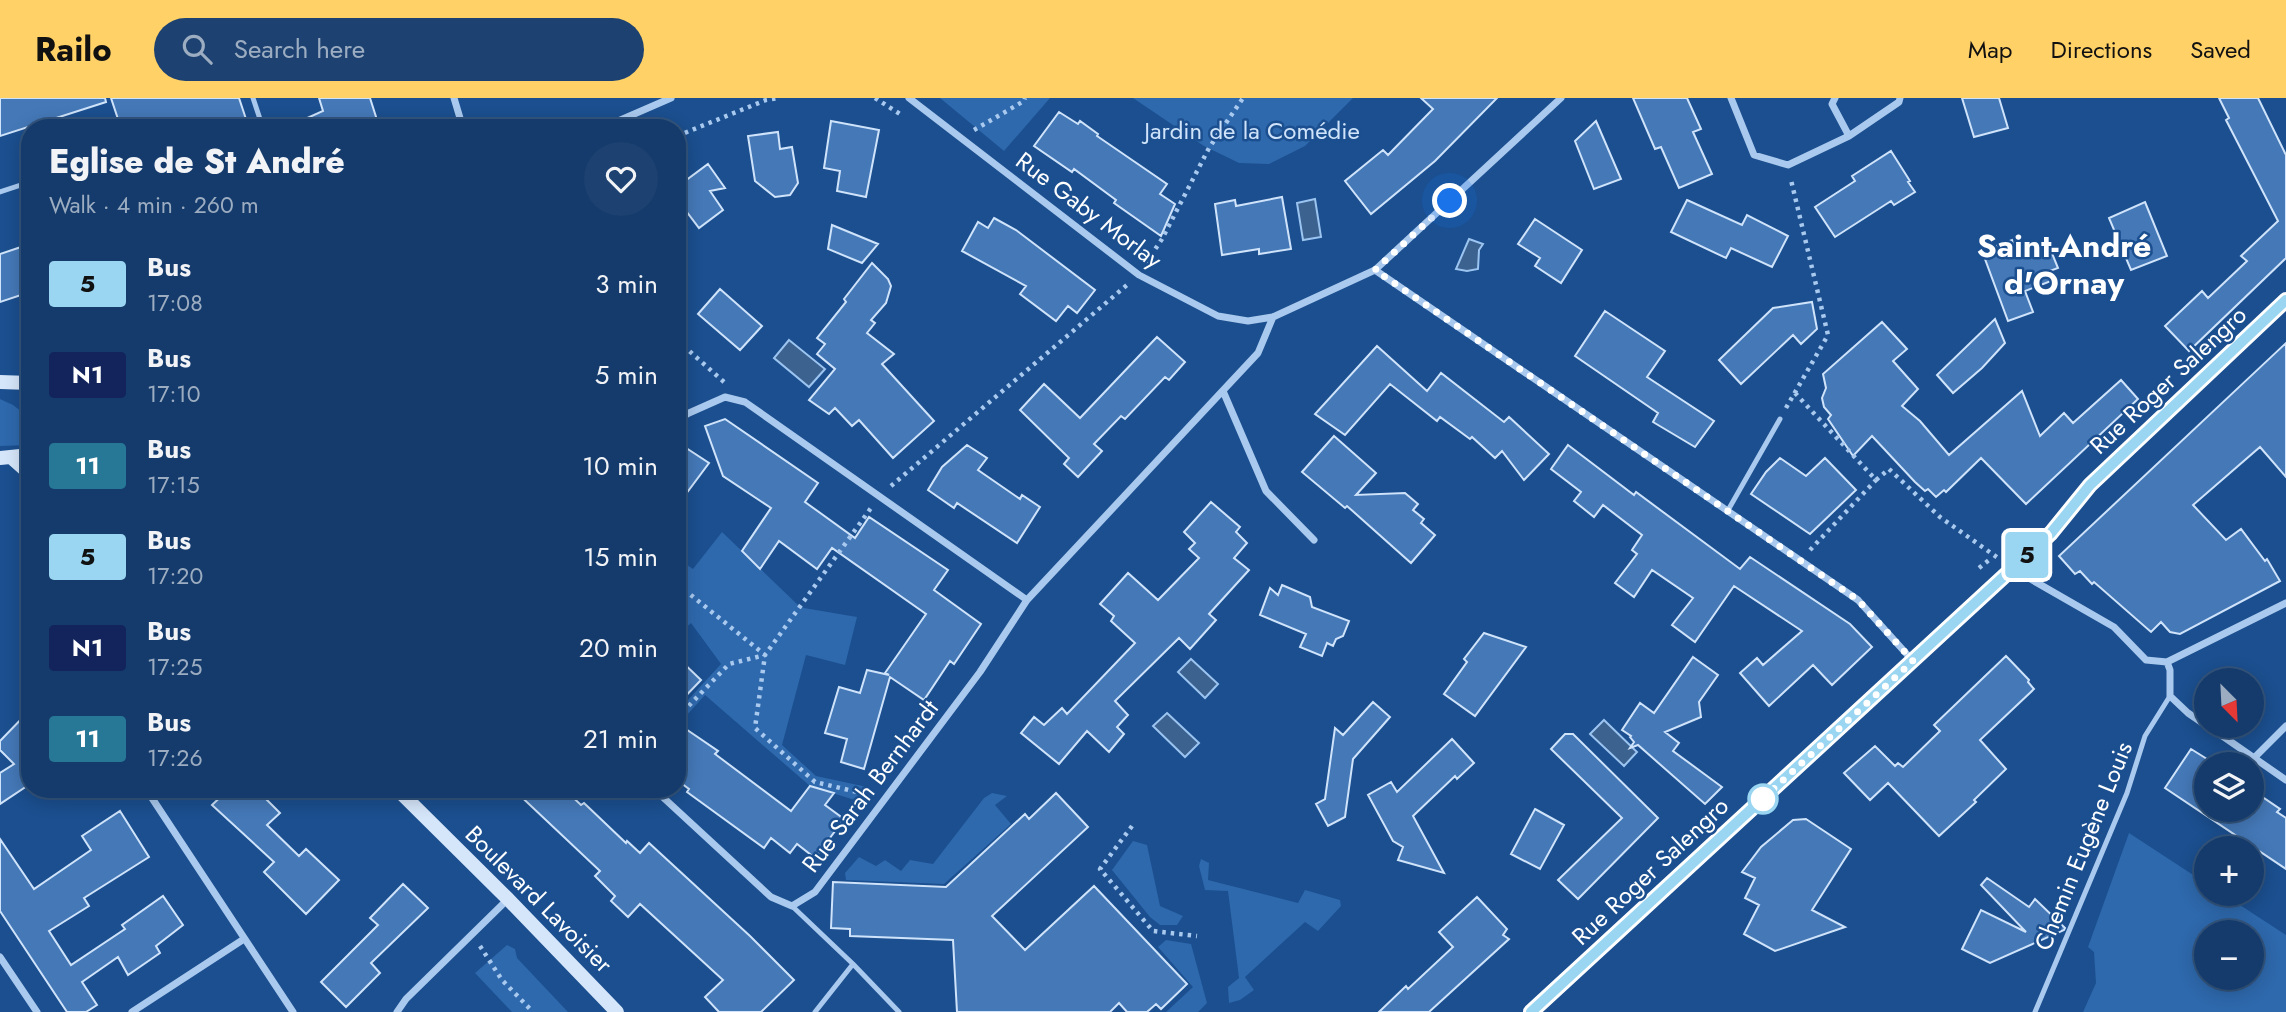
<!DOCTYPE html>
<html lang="en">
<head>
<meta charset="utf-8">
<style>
  body { margin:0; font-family:Jost,sans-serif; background:#1d4271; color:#f1f3f6; height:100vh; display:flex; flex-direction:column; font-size:26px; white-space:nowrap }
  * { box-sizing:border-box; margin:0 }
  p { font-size:23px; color:#9dadc1 }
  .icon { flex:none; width:38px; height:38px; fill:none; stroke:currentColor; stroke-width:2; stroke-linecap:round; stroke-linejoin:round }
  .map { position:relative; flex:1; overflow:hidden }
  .details { position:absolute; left:21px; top:21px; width:665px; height:679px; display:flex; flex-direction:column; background:#143b6b; border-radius:28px; box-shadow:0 4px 18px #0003,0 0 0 2px #33557e }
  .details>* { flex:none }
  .badge { padding:0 14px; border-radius:5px; font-size:24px; line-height:46px }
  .needle { width:46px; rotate:156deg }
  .fabs { position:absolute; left:2194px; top:570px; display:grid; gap:14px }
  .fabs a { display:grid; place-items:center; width:70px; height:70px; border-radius:50%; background:#143b6b; box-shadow:0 4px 18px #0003,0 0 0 2px #33557e; font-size:35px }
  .you { position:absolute; width:35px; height:35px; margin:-18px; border:5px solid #fff; border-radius:50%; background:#1a73e8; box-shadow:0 0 0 10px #1a73e833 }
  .map>.badge { position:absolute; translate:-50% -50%; box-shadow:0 0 0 4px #fff }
  .round { display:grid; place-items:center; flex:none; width:74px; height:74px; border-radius:37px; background:#1d4271 }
  .overview { display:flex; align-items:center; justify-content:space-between; height:119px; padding:0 28px }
  h1 { font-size:33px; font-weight:800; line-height:52px }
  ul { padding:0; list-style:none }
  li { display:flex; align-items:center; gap:21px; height:91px; padding:0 28px }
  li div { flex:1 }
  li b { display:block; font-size:26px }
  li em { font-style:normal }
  li .badge { min-width:77px; font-weight:700; text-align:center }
  header { display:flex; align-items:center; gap:42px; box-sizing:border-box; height:98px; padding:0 35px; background:#ffd166; color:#111 }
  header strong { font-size:33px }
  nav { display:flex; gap:38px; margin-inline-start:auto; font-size:24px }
  .search { width:490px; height:63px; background:#1d4271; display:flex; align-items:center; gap:18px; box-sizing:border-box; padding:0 24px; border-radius:38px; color:#9dadc1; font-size:26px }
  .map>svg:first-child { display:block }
  .green { fill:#2e69ad; fill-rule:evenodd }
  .water { fill:#3c6290; stroke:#9cc4f0; stroke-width:2 }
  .building { fill:#4478b7; stroke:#cfe3fa; stroke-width:2 }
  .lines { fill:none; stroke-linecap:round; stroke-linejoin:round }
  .path { stroke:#a9c9ee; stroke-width:4.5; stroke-dasharray:3.5 5; stroke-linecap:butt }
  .service { stroke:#a9c9ee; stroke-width:5 }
  .minor { stroke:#a9c9ee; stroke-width:7 }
  .secondary { stroke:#d6e6fa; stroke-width:14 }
  .line-casing { stroke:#fff; stroke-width:16 }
  .line { stroke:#9ad5f1; stroke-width:10 }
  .walk { stroke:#fff; stroke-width:7; stroke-dasharray:0 12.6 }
  .stop-dot { fill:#fff; stroke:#9ad5f1; stroke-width:3.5 }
  .labels { text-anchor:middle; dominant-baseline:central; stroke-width:5; stroke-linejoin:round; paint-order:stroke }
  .park-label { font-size:24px; fill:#cfe3fa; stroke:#1b4f8f }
  .street-label { font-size:24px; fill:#fff; stroke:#1b4f8f }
  .district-label { font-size:32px; font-weight:bold; fill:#fff; stroke:#1b4f8f }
</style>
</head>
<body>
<header>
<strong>Railo</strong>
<div class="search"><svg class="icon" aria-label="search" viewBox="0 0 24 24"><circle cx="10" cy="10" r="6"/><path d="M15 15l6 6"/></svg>Search here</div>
<nav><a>Map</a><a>Directions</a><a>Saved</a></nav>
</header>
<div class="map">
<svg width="2286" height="914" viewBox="0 0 2286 914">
  <rect width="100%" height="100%" fill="#1b4f8f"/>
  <path class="green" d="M940 0H1050L1004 53Z
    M1133 0H1353L1305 48 1269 66 1239 65 1204 48Z
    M0 301 13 307 30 320 29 347 0 348Z
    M722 434 798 507 804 510 857 519 845 567 806 557 782 647 816 678 867 689 858 703 810 688 705 597 677 628V614L721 566 691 525 677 538V460L693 471Z
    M992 695 1007 698 995 707 1011 726 944 786 846 782 845 775 859 759 876 768 885 762 901 773 910 762 933 766 984 700Z
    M2129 735 2207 786V796H2223L2286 837V914H2083L2096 885 2094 854 2088 849ZM2207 835H2252V880H2207Z
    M1133 743 1147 747 1160 808 1183 818 1177 827H1160L1150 819 1112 772Z
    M1201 761 1209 765 1208 782 1298 805 1305 792 1340 802 1341 808 1318 833 1305 824 1245 879 1254 892 1240 902 1229 905 1228 889 1239 880 1228 793 1205 792 1199 768Z
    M1166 842 1191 846 1207 905 1198 914H1166L1193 889 1158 849Z
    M507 847 515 851 517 860 568 914H512L475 875Z"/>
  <path class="water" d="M1315 101 1321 139 1303 142 1297 105Z
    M1469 141 1483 146 1479 152 1478 171 1467 173 1456 171Z
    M789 242 825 271 809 289 774 260Z
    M1191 561 1218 586 1205 600 1178 574Z
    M1167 615 1199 645 1185 659 1153 628Z
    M1604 622 1637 654 1624 668 1590 636Z"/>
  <path class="building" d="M0 0H105L106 4 0 38Z
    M111 0H239L247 24 229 30H121Z
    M319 0H370L377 22 354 30H285L323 13Z
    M1421 0H1497L1435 63 1371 116 1345 83 1383 52 1388 57 1433 11Z
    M1633 0H1687L1701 31 1693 34 1712 76 1679 90 1661 49 1655 51Z
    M1962 0H1999L2008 30 1974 39Z
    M2219 0H2258L2286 57V160L2189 253 2165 228 2202 193 2208 200 2247 163 2241 158 2278 123 2226 22 2229 20Z
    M1059 14 1078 26 1080 23 1098 36 1097 38 1167 86 1160 96 1175 106 1161 138 1114 105 1116 102 1074 71 1072 74 1034 48Z
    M831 23 879 32 866 99 837 93 840 73 824 70Z
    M1596 23 1621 81 1594 91 1575 43Z
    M778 34 780 51 792 49 798 85 790 97 775 99 755 83 748 38Z
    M1891 53 1910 83 1908 84 1915 94 1894 107 1891 103 1835 139 1815 109 1855 83 1852 78Z
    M708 66 725 90 710 93 723 112 699 130 677 101V89Z
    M1282 99 1291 151 1259 156V151L1222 157 1215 106 1235 102 1236 108Z
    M1687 102 1742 127 1747 117 1788 138 1772 169 1731 150 1726 160 1671 134Z
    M2145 104 2167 158 2131 172 2109 120Z
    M994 120 1016 132 1095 192 1077 215 1068 208 1056 223 1020 196 1026 188 962 153 978 124 988 130Z
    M1535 121 1582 152 1561 185 1535 168 1540 160 1518 146Z
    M832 127 878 146 862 165 828 151Z
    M2012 142 2016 154 2047 143 2058 170 2047 174 2051 183 2025 193 2033 214 2008 223 1982 153Z
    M30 146V194L0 204V156Z
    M872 165 888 181 891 188 886 205 871 222 875 225 867 235 894 256 882 266 934 323 893 360 859 322 852 328 835 310 829 316 809 302 835 271 817 256 825 246 817 240 846 204 844 201Z
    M720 191 762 228 740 252 698 216Z
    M1812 204 1817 231 1801 246 1793 237 1741 286 1719 262 1773 210Z
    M1605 213 1665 253 1647 279 1714 323 1695 349 1653 324 1658 315 1575 258Z
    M1995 221 2005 245 1982 270 1953 295 1937 277Z
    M1882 224 1907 251 1893 263 1918 291 1902 308 1920 323 1949 357 2022 293 2040 338 2064 315 2073 325 2121 282 2138 301 2026 406 1981 360 1946 394 1944 392 1936 399 1928 391 1925 393 1915 384 1872 338 1853 358 1828 321 1831 317 1824 309 1822 300 1826 290 1823 276Z
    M1157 239 1185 264 1169 282 1165 279 1125 321 1121 318 1094 346 1102 353 1078 379 1064 366 1069 360 1020 312 1044 286 1080 320Z
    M2286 245V379L2260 349 2193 407 2226 442 2241 431 2265 463 2267 461 2280 483 2180 536 2170 534 2161 524 2151 534 2094 484 2092 486 2080 473 2075 476 2059 458Z
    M1377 248 1427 293 1441 275 1504 324 1509 319 1549 356 1524 382 1502 353 1495 360 1472 339 1470 341 1440 319 1437 323 1390 286 1345 337 1315 316Z
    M725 321 818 385 805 404 855 440 869 419 948 472 934 492 981 526 954 566 950 563 924 602 890 579 864 671 841 664 847 641 825 635 839 589 860 595 867 572 889 577 885 575 926 516 832 450 817 471 779 443 760 471 742 453 771 410 723 378 705 328Z
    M1334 338 1376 375 1356 397 1405 395 1418 406 1413 412 1424 421 1421 425 1435 437 1411 465 1347 408 1345 410 1302 374Z
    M677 344 709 365 677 408Z
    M967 347 987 360 978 372 1020 401 1022 397 1040 409 1017 445 957 405 954 410 928 392 942 369Z
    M1568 347 1634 397 1636 394 1740 471 1750 459 1850 526 1872 549 1832 587 1813 567 1769 608 1740 575 1757 560 1763 567 1802 533 1734 488 1695 544 1672 527 1693 500 1652 472 1634 499 1615 485 1637 456 1632 452 1642 437 1603 407 1594 419 1574 403 1581 394 1551 371Z
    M1780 360 1806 378 1825 360 1856 392 1810 436 1751 396 1766 374Z
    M1211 404 1240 429 1236 434 1247 445 1234 460 1249 472 1209 516 1216 522 1190 551 1179 540 1115 603 1128 617 1117 629 1124 636 1109 654 1087 633 1059 666 1021 635 1034 619 1044 627 1062 610 1067 616 1135 545 1111 523 1114 518 1100 506 1128 475 1158 502 1199 460 1189 451 1195 445 1184 434Z
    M1282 487 1310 499 1312 509 1349 523 1343 538 1336 541 1333 548 1327 545 1322 558 1300 549 1306 536 1260 517 1270 490 1278 497Z
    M1484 535 1526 549 1475 618 1444 596 1467 564 1464 561Z
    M2006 558 2029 582 2028 584 2034 591 1980 642 2006 671 1974 702 1976 704 1939 738 1888 685 1870 702 1844 675 1875 648 1895 668 1898 665 1903 669 1940 633 1934 627Z
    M677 559 701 582 677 607Z
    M1693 559 1718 577 1699 604 1701 619 1665 634 1679 645 1673 653 1722 689 1705 706 1638 647 1630 650 1634 644 1630 639 1631 638 1622 632 1640 605 1654 615Z
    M1373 604 1390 619 1353 661 1345 719 1328 728 1316 706 1325 701 1335 630 1343 637Z
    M30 612V686L0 706V675L14 666 0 652V643Z
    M677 625 718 653 715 656 791 713 810 688 834 695 825 707 844 721 815 760 797 746 790 755 771 740 764 750 687 694 689 691 677 682Z
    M1565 636H1573L1658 720 1578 801 1558 782 1622 720 1551 651Z
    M1452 641 1474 665 1457 681 1455 678 1413 718 1444 775 1398 762 1403 749 1393 743 1368 697 1391 684 1397 694Z
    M2191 651 2207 661V712H2252V692L2280 711 2277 714 2286 720V771L2165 690Z
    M229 691H256L280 715 267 727 299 758 306 751 339 782 306 816 264 774 274 764 212 707Z
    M513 691H564L581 707 584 705 626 745 627 743 640 755 649 745 750 838 794 882 761 914H719L705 899 723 882 640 806 628 819 611 803 615 798 595 778 600 773Z
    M1056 695 1088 729 992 818 1025 852 1094 788 1187 886 1161 911 1156 906 1147 914H1127L1119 905 1110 914H957L953 842 850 838V831L831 830 833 784 946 789 1025 716 1029 721Z
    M1535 711 1564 727 1540 771 1511 756Z
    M120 713 149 759 84 800 89 808 49 833 71 867 125 831 122 827 163 798 183 827 156 848 160 855 128 877 118 859 82 884 97 907 86 914H67L0 813V741L34 791 91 752 82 738Z
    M1806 721 1851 751 1812 812 1845 829 1775 853 1744 836 1759 807 1745 800 1755 780 1742 774 1761 749 1793 722Z
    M1987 780 2029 809 2035 801 2065 830 2064 832 1990 865 1962 851 1981 812 2026 834 1981 787Z
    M403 786 428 810 371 865 380 875 346 909 321 884 378 827 370 820Z
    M1477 799 1507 831 1503 837 1509 841 1429 914H1379L1406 888 1408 891 1453 849 1439 834Z"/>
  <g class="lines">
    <path class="path" d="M875 0 900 16
      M974 32 1024 3 1025 0
      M677 38 766 2 778 0
      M1146 165 1162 141 1209 50 1243 0
      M677 242 724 284
      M1795 295 1876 382 1889 371 1940 419 1998 460
      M1786 310 1828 237 1791 82
      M891 388 1127 187
      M1810 452 1876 382
      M1979 470 1989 462
      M677 491 681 489 765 557 755 630 815 684 870 697
      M677 620 729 566 765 557 871 410
      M1132 728 1100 771 1153 833 1197 838
      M480 848 502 882 533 914"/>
    <path class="service" d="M253 0 263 30
      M0 94 30 84
      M1727 414 1780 321
      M792 808 853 866 815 914
      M853 866 899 914
      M2035 914 2127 695 2145 638 2170 598"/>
    <path class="minor" d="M454 0 463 30
      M909 0 1139 177 1218 218 1248 223 1273 219 1375 172 1561 0
      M1731 0 1754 57 1788 67 1849 38 1899 4 1900 0
      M1835 0 1832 6 1849 38
      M602 30 671 0
      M1375 172 1858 502 1913 563
      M1223 293 1266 393 1314 442
      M677 322 689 315 725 299 745 304 1027 502
      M2013 471 2114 529 2146 562 2167 564 2286 505
      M2167 564 2170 572V598L2188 615 2207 628
      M2208 628 2286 682
      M2254 660 2286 628
      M146 691 293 914
      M654 691 771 799 792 808 815 794 980 574 1027 502 1258 255 1273 219
      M0 859 37 914
      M132 914 244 841
      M397 914 406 901 508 801"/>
    <path class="secondary" d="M0 284 30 285
      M0 360 30 357
      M12 360 30 376
      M397 691 508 801 617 914
      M1531 914 2051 435 2090 387 2286 202"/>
  </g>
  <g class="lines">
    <g class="line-casing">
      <path id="line" d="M1531 914 2051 435 2090 387 2286 202"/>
    </g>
    <use href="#line" class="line"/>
    <path class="walk" d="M1450 103 1375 172 1858 502 1913 563 1757 706 1763 701"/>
  </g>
  <circle class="stop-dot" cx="1763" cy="701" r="14"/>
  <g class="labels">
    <g class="park-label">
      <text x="1252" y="32">Jardin de la Comédie</text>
    </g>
    <g class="street-label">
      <text transform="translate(1089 112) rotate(37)">Rue Gaby Morlay</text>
      <text transform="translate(2168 282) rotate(-43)">Rue Roger Salengro</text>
      <text transform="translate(870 688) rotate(-53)">Rue Sarah Bernhardt</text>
      <text transform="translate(2083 748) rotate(-68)">Chemin Eugène Louis</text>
      <text transform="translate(1650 773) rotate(-43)">Rue Roger Salengro</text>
      <text transform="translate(539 801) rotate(45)">Boulevard Lavoisier</text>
    </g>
    <g class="district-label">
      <text x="2064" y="148">Saint-André<tspan x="2064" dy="37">d'Ornay</tspan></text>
    </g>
  </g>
</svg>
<div class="fabs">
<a><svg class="needle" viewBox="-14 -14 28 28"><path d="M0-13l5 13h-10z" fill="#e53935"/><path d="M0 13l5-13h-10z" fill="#9dadc1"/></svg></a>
<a><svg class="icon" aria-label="layers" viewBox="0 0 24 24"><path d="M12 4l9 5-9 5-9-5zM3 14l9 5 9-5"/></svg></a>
<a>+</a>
<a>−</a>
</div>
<div class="you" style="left:1450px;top:103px"></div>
<b class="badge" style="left:2027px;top:457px;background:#9ad5f1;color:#111">5</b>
<section class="details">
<div class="overview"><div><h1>Eglise de St André</h1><p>Walk · 4 min · 260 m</p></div><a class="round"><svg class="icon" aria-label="heart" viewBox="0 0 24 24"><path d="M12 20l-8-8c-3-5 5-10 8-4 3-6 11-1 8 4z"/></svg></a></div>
<ul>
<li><span class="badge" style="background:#9ad5f1;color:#111">5</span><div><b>Bus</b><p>17:08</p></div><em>3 min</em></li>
<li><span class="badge" style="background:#13235b;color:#fff">N1</span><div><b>Bus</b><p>17:10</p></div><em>5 min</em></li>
<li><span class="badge" style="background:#277796;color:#fff">11</span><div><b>Bus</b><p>17:15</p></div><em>10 min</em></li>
<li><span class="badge" style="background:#9ad5f1;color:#111">5</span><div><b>Bus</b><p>17:20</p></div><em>15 min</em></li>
<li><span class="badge" style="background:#13235b;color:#fff">N1</span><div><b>Bus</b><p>17:25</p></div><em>20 min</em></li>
<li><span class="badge" style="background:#277796;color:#fff">11</span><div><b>Bus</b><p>17:26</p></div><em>21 min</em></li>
</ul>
</section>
</div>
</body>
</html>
